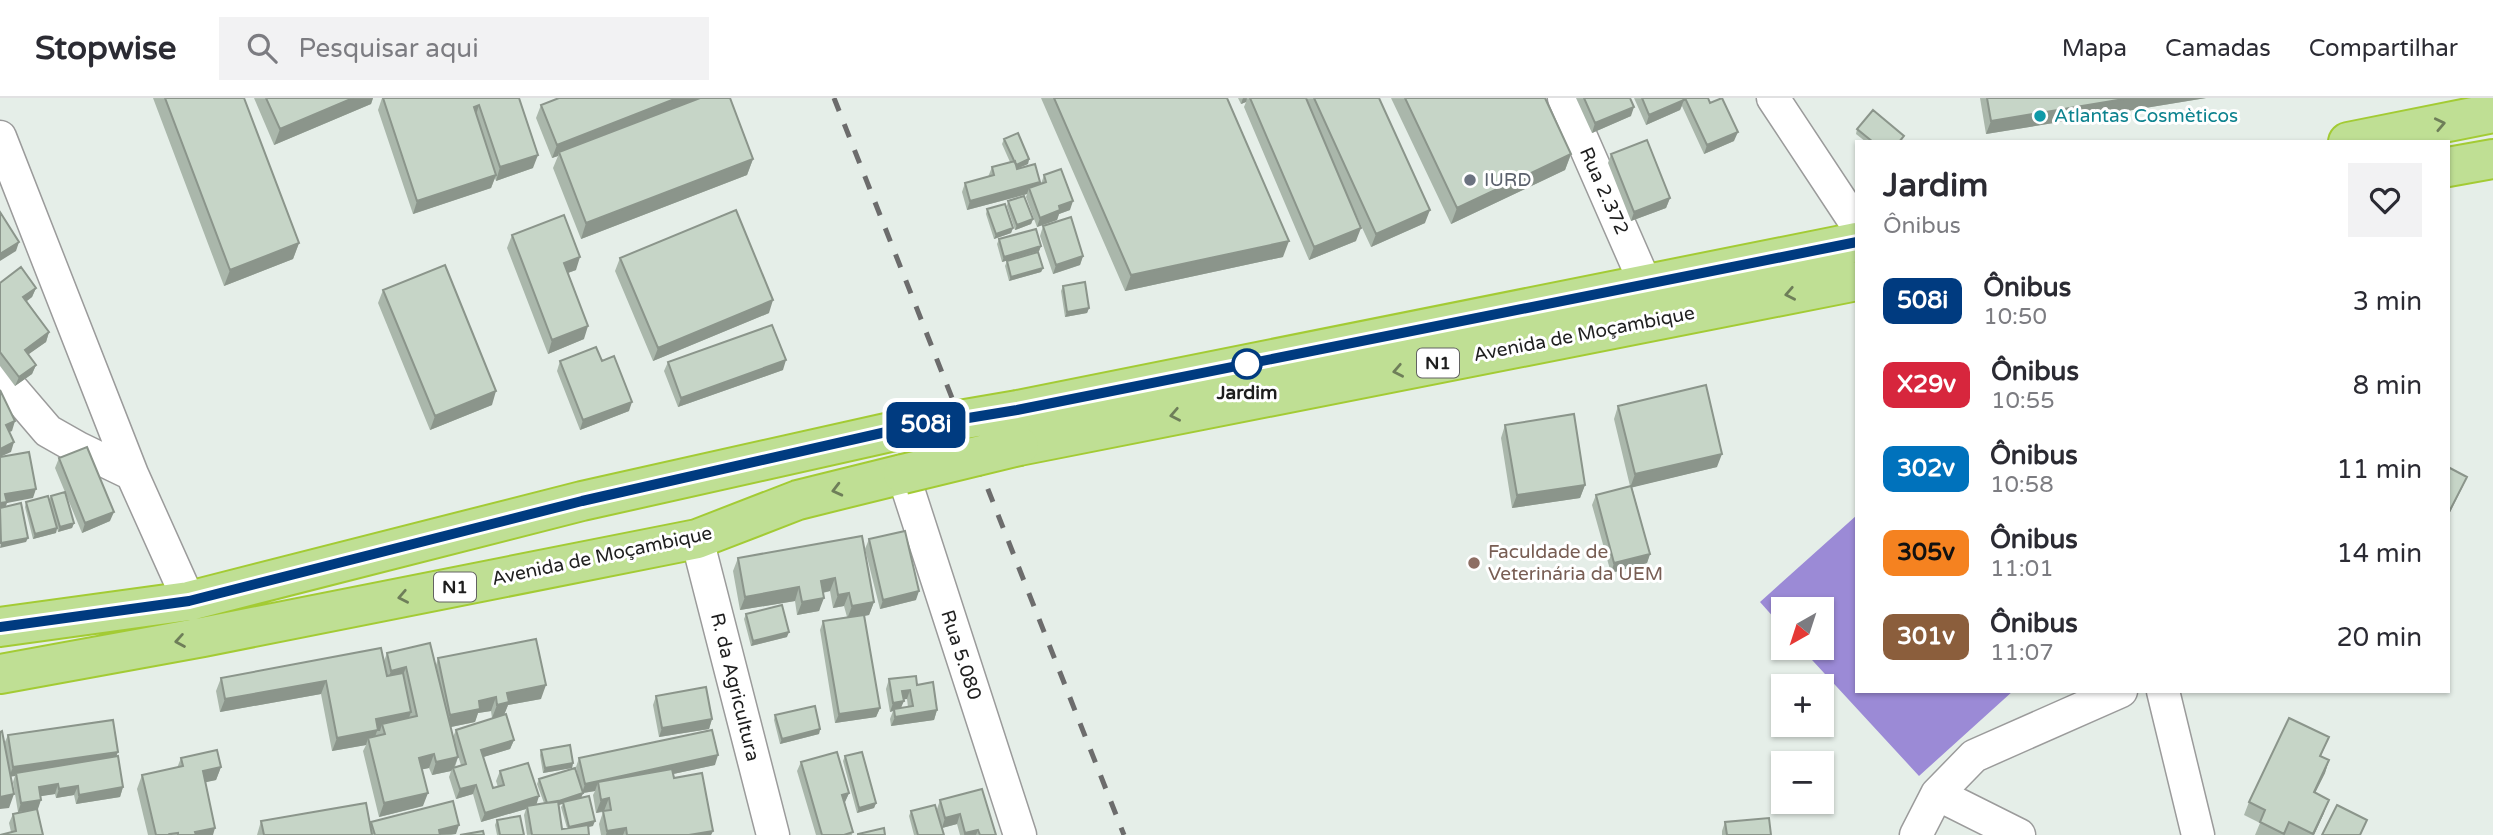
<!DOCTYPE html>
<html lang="pt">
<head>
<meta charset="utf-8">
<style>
  body { margin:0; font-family:"Varela Round",sans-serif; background:#f2f2f3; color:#2b2b33; height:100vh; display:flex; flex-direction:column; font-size:26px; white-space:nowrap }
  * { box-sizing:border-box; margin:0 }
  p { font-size:23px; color:#7c7c81 }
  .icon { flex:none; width:38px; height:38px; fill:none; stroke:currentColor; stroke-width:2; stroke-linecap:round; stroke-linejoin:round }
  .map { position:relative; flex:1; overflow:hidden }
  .drawer { position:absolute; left:1855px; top:42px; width:595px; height:553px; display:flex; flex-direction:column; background:#fff; border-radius:0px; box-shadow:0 2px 5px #0004 }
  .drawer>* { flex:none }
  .badge { padding:0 14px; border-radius:10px; font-size:24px; line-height:46px }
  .needle { width:46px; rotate:219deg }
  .fabs { position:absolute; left:1771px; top:499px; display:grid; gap:14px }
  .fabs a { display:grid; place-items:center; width:63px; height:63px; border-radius:0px; background:#fff; box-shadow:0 2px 5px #0004; font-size:35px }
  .map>.badge { position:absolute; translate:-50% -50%; box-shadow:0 0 0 4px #fff }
  .round { display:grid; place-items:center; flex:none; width:74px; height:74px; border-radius:0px; background:#f2f2f3 }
  .overview { display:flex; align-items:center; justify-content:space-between; height:119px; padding:0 28px }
  h1 { font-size:33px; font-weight:800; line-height:52px }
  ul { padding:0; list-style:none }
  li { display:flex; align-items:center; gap:21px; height:84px; padding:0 28px }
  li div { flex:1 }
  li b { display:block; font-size:26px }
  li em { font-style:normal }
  li .badge { min-width:77px; font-weight:700; text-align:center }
  header { display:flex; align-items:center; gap:42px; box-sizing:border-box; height:98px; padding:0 35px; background:#fff; border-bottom:2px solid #e1e1e2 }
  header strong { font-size:33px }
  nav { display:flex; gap:38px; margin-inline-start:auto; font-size:24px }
  .search { width:490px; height:63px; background:#f2f2f3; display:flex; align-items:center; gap:18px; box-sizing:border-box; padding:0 24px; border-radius:0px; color:#7c7c81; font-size:26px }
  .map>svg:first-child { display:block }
  .pitch { fill:#9b8ad6 }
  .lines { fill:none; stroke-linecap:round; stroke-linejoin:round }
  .street-casing { stroke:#9b9b9b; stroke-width:35 }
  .highway-casing { stroke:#a3cb34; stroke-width:42 }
  .street { stroke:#fff; stroke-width:32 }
  .highway { stroke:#bfdf94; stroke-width:38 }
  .rail { stroke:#6c6c6c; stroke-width:5; stroke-dasharray:14 14; stroke-linecap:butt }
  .highway-bridge-casing { stroke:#a3cb34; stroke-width:42; stroke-linecap:butt }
  .highway-bridge { stroke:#bfdf94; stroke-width:38 }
  .wall { fill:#aab7ab; fill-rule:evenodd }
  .shaded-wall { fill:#8b958b }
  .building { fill:#c6d5c7; stroke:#8b958b; stroke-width:2 }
  .oneway { stroke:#6e7e59 }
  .line-casing { stroke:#fff; stroke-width:16 }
  .line { stroke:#003b80; stroke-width:10 }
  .culture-dot { fill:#0f9aa8; stroke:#fff; stroke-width:2.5 }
  .worship-dot { fill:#6b7280; stroke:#fff; stroke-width:2.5 }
  .stop-dot { fill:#fff; stroke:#003b80; stroke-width:3.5 }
  .education-dot { fill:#8d6e63; stroke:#fff; stroke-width:2.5 }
  .labels { text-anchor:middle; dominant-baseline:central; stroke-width:6; stroke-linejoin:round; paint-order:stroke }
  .shield { fill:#fff; stroke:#626262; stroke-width:2 }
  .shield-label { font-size:18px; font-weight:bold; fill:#1e1e1e }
  .culture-label { font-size:19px; fill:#0d838f; stroke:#fff; text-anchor:start }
  .worship-label { font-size:19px; fill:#5b616d; stroke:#fff; text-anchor:start }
  .street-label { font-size:19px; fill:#1e1e1e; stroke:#fff }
  .stop-label { font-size:19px; font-weight:bold; fill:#1e1e1e; stroke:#fff }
  .education-label { font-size:19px; fill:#785e54; stroke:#fff; text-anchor:start }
</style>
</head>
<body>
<header>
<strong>Stopwise</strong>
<div class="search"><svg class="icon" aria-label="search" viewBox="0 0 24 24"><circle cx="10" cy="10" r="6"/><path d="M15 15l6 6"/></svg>Pesquisar aqui</div>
<nav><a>Mapa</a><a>Camadas</a><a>Compartilhar</a></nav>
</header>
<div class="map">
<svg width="2493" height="737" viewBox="0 0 2493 737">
  <rect width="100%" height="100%" fill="#e5eee8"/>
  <path class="pitch" d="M1857 417V593H2013L1919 678 1801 550H1822V511H1783V530L1760 504Z"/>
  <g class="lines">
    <g class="street-casing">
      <path id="street" d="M1564 0 1645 185
        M1773 0 1857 127
        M0 39 132 376 189 503
        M0 277 48 333 78 350 132 376
        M903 376 1020 737
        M697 441 773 737
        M2163 593 2198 737
        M1937 696 2019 737
        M1916 737 1937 696 1974 658 2121 593"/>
    </g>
    <g class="highway-casing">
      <path id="highway" d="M2348 44 2493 15
        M2448 69 2493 61
        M1018 312 1857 144
        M1019 348 1857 183
        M0 529 189 503 582 403 895 333
        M0 576 203 539 697 441 798 402 903 376"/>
    </g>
    <use href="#street" class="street"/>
    <use href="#highway" class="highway"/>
    <path class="rail" d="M834 0 1124 737"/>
    <g class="highway-bridge-casing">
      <path id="highway-bridge" d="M895 333 1018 312
        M903 376 1019 348"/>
    </g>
    <use href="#highway-bridge" class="highway-bridge"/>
  </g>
  <path class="wall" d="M153 0H244L299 145 293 161 224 188Z
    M254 0H373L371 6 274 47Z
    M382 0H519L533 70 496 83 495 80 491 90 413 116 378 12Z
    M1041 0H1227L1283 159 1125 193Z
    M1238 0H1379L1425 125 1371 149 1345 93 1356 143 1309 162 1244 9 1246 4 1241 6Z
    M1391 0H1545L1571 56 1565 72 1451 126Z
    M1576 0H1630L1631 18 1592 35Z
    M1634 0H1708L1734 43 1704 56 1682 8 1680 12 1646 27Z
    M1980 0H2206L1986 36Z
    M541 7 753 61 747 77 581 141 553 70 558 58 552 60 536 20Z
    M1857 31 1904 38 1901 44H1866L1856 36Z
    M1004 41 1029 61 1028 66 1017 70 1040 84 1039 87 1041 86 1044 77 1070 112 1059 116 1057 122 1037 129 1026 99 1027 96 967 112 962 94 965 85 988 79 992 69 1010 64 1002 46Z
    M1611 56 1670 100 1666 110 1631 123 1608 65Z
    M1008 103 1033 121 1031 126 1015 132 1007 108Z
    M987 111 1013 130 1011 135 994 141 986 116Z
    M1043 128 1083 158 1080 167 1053 176 1040 138Z
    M512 137 576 172 568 175 584 241 548 256 507 150Z
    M999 141 1041 148 1039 153 1002 164 997 146Z
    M620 160 769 215 653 263 615 173Z
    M1007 163 1043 170 1041 174 1009 183 1005 168Z
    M0 185 36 190 32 199 27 203 49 234 46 244 28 256 36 267 32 276 15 288 0 268Z
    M1063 188 1089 210 1087 215 1065 219 1061 193Z
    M383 192 492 307 430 332 378 205Z
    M560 263H602L629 313 580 332 557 273Z
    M668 264 783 272 678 309 664 273Z
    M1618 308 1717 369 1632 389 1650 456 1647 465 1611 475 1592 407 1596 397 1630 388 1614 321Z
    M1505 327 1585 387 1580 400 1512 410 1501 340Z
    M59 360 110 423 82 435 55 370Z
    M51 398 74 425 72 430 58 434 57 430 56 435 33 441 25 409 26 404 49 402Z
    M862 438 874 504 869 517 864 518 880 610 876 619 835 625 820 532 823 523 847 519 844 508 833 510 830 493 823 495 819 513 797 517 795 503 740 512 733 473 738 460Z
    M869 441 916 502 880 511 865 451Z
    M746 516 787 539 751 548 744 521Z
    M387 555 436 567 438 560 541 601 508 607 504 617 514 642 510 651 483 659 493 690 498 689 496 683 500 673 536 706 544 705 537 686 539 681 578 678 576 669 579 660 715 667 673 676 674 680 713 733 711 737H601L599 726 603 714 596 715 593 697 595 693 583 695 581 700 576 701 593 728 588 729 589 737H527L524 717 526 711 481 724 473 696 456 701 449 679 451 673 432 677 429 670 422 671 423 708 379 719 363 653 366 647 332 653 321 596 220 614 216 593 221 580 384 563ZM491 613 492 620 500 618 456 632 453 639 451 629 475 624 478 615ZM458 658 461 667 455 669 458 659ZM563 706 561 709 567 730 562 731 558 707Z
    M889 581 917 587 937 612 934 622 891 628 890 621 893 613 890 614 886 591ZM903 601H907L908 609 901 610Z
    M656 598 712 621 709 631 659 639 653 607Z
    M775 617 820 631 819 636 780 646 774 622Z
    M8 637 116 658 123 689 120 699 76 706 74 697 56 700 55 696 40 698 37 711 43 737 11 734 9 725 13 716 32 712 18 714 13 684 15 678H11L9 710 4 646Z
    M2329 639 2321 658 2329 662 2325 675 2315 695 2324 715 2314 737H2255L2260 725 2244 717 2249 704Z
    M541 652 573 665 572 670 543 675 540 657Z
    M845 658 876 705 874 710 857 715 843 663Z
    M181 660 221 669 216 682 205 684 213 737H148L137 691 142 677 177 670Z
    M801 664 849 695 845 704 852 737H816L797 673Z
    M940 702 996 737H960L957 726 942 730 944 737H914L909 718 911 713 937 711Z
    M497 722 524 737H497L495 727Z
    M261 723 370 726 371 724 456 736 451 737H257Z
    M1725 724 1771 737H1722V733Z"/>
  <path class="shaded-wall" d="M353 0H373L371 6 274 47 280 31Z
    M677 0H706L559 54 558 58 552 60 557 47Z
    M1243 0H1247L1246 4 1241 6Z
    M2130 0H2206L1986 36 1991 23Z
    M1684 2 1680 12 1646 27 1649 17Z
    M479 7 475 20 474 9Z
    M1634 9 1631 18 1592 35 1595 25Z
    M1738 34 1734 43 1704 56 1707 47Z
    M1571 56 1565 72 1451 126 1457 110Z
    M538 57 533 70 496 83 500 69Z
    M753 61 747 77 581 141 586 125Z
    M1029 61 1028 66 1014 72 1015 67Z
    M496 77 491 90 413 116 417 103Z
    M1040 84 1037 93 1029 90 1027 96 967 112 970 103Z
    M1670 100 1666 110 1631 123 1634 114Z
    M1073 103 1070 112 1059 116 1057 122 1037 129 1040 120 1059 108Z
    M1430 112 1425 125 1371 149 1376 136Z
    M1033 121 1031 126 1015 132 1017 127Z
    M1013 130 1011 135 994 141 996 136Z
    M1361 130 1356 143 1309 162 1314 149Z
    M1289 143 1283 159 1125 193 1131 177Z
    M19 144 16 153 0 163V156Z
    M299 145 293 161 224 188 230 172Z
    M1041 148 1039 153 1002 164 1004 159Z
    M1083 158 1080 167 1053 176 1056 167Z
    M580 159 576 172 559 178 564 165Z
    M1043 170 1041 174 1009 183 1011 179Z
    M36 190 32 199 20 208 23 199Z
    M773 202 769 215 653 263 658 250Z
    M1089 210 1087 215 1065 219 1067 214Z
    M588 228 584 241 548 256 552 242Z
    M49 234 46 244 22 261 25 252Z
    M786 262 783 272 678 309 681 300Z
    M36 267 32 276 15 288 19 279Z
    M496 293 492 307 430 332 435 318Z
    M632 304 629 313 580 332 583 322Z
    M15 323 12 333 3 337 6 327Z
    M14 344 11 354 0 359V351Z
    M1722 356 1717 369 1630 390 1635 376Z
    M2467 379 2463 388 2448 418V416Z
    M1585 387 1580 400 1512 410 1517 397Z
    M36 391 33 400 7 405 4 413 0 414V405L5 396Z
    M114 414 110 423 82 435 85 425Z
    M74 425 72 430 58 434 60 429Z
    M57 430 56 435 33 441 35 436Z
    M28 440 26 444 0 450 1 445Z
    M1650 456 1647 465 1611 475 1614 465Z
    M835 480 830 493 816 496 821 483Z
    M799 489 795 503 740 512 745 499Z
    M919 493 916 502 880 511 883 502Z
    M849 495 844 508 833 510 838 497Z
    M824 500 819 513 797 517 802 504Z
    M874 504 869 517 847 521 852 508Z
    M789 534 787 539 751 548 753 543Z
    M406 569 401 583 386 586 391 573Z
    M326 583 321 596 220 614 225 601Z
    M546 587 541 601 508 607 504 617 492 620 497 607 507 595Z
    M910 592 907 601 899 602 902 593Z
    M496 599 491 613 478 615 475 624 446 630 450 617 479 603Z
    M904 603 900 612 894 611 893 613 890 614 893 605Z
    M880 610 876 619 835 625 839 616Z
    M937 612 934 622 891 628 895 619Z
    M411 614 406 628 382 626 380 633H377L373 645 368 640 366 647 332 653 337 640 376 621Z
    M712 621 709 631 659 639 662 630Z
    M820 631 819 636 780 646 782 641Z
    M514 642 510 651 477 661 481 652Z
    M118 654 114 664 16 675 15 678 9 679 13 669Z
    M434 656 429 670 415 673 419 660Z
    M718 657 715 667 599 692 598 684 595 693 583 695 581 700 546 711 548 706 582 695 585 686Z
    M458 659 453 672V670L451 673 432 677 436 664Z
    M2329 662 2325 675 2309 707 2314 694Z
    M573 665 572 670 543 675 545 670Z
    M221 669 216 682 198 686 203 673Z
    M58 686 55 696 36 699 39 689Z
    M476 687 473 696 456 701 460 691Z
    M78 688 74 697 56 700 59 691Z
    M123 689 120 699 76 706 79 697Z
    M428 695 423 708 379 719 384 705Z
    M849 695 845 704 839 706 842 697Z
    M14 696 9 710 0 711V699Z
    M539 698 536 708H527L526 711 481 724 485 715Z
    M609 700 604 713 596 715 601 702Z
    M41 702 38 711 18 714 21 705Z
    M2329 702 2324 715 2314 737H2312Z
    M876 705 874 710 857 715 859 710Z
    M960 716 957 726 942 730 945 720Z
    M595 723 593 728 567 733 569 729Z
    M459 727 456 736 437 737 439 732Z
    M215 730 213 737H194L195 734Z
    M626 730 623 737H606L607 733Z
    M978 732 976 737H964L965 735Z
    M713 733 711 737H689Z"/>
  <path class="building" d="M165 0H244L299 145 230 172Z
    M266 0H353L280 31Z
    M383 0H519L538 57 500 69 479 7 474 9 496 77 417 103Z
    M559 0H677L557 47 541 7Z
    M700 0H730L753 61 586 125 559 54Z
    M1054 0H1227L1289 143 1131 177Z
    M1250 0H1306L1361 130 1314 149Z
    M1314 0H1379L1430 112 1376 136Z
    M1405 0H1545L1571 56 1457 110Z
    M1584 0H1630L1634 9 1595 25Z
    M1642 0H1683L1684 2 1649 17Z
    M1685 0H1708L1710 5 1722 0 1738 34 1707 47Z
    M1987 0H2130L1991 23Z
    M1873 12 1904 38 1899 44H1873L1857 31Z
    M1018 35 1029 61 1016 67 1004 41Z
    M1647 42 1670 100 1634 114 1611 56Z
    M1015 63 1017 71 1035 66 1040 84 970 103 965 85 994 77 992 69Z
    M1061 71 1073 103 1059 108 1060 112 1040 120 1029 90 1046 84 1044 77Z
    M1024 98 1033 121 1017 127 1008 103Z
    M1005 106 1013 130 996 136 987 111Z
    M736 112 773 202 658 250 620 160Z
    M0 114 19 144 0 156Z
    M564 117 580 159 564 165 588 228 552 242 512 137Z
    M1071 119 1083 158 1056 167 1043 128Z
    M1036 131 1041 148 1004 159 999 141Z
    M1038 154 1043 170 1011 179 1007 163Z
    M445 167 496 293 435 318 383 192Z
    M21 169 36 190 23 199 49 234 25 252 36 267 19 279 0 254V185Z
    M1085 184 1089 210 1067 214 1063 188Z
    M772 227 786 262 681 300 668 264Z
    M596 249 602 263 614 258 632 304 583 322 560 263Z
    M1706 287 1722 356 1635 376 1618 308Z
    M0 292 15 323 6 327 14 344 0 351Z
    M1574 316 1585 387 1517 397 1505 327Z
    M87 349 114 414 85 425 59 360Z
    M29 354 36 391 5 396 7 404 0 405V359Z
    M2448 369 2467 379 2448 416Z
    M1631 388 1650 456 1614 465 1596 397Z
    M65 394 74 425 60 429 51 398Z
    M48 398 57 430 35 436 26 404Z
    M21 405 28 440 1 445 0 410Z
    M905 433 919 493 883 502 869 441Z
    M862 438 874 504 852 508 849 495 838 497 835 480 821 483 824 500 802 504 799 489 745 499 738 460Z
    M782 507 789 534 753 543 746 516Z
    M864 517 880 610 839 616 823 523Z
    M536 541 546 587 507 595 509 604 497 607 496 599 479 603 480 611 450 617 438 560Z
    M430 545 458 659 436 664 434 656 419 660 428 695 384 705 368 640 385 636 382 626 417 618 406 569 391 573 387 555Z
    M381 550 387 578 403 575 411 614 376 621 378 632 337 640 326 583 225 601 221 580Z
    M916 578 917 587 933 584 937 612 895 619 894 611 913 608 910 592 902 593 904 603 893 605 889 581Z
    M706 589 712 621 662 630 656 598Z
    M815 608 820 631 782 641 775 617Z
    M506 616 514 642 481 652 493 690 504 687 500 673 528 665 539 698 485 715 476 687 460 691 453 670 466 666 456 632Z
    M2289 620 2329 639 2320 658 2329 662 2314 694 2329 702 2313 736 2289 724 2284 736 2260 724 2265 712 2249 704Z
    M113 622 118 654 13 669 8 637Z
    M712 632 718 657 585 686 579 660Z
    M2 633 14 696 0 699V634Z
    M570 647 573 665 545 670 541 652Z
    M217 652 221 669 203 673 215 730 195 734 196 737H178V735L170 736 171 737H156L142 677 183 668 181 660Z
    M837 654 849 695 842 697 853 734 844 737H822L801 664Z
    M862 654 876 705 859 710 845 658Z
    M118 658 123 689 79 697 78 688 59 691 58 686 39 689 41 702 21 705 16 675Z
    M575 670 583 695 556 704 547 705 539 681Z
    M672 671 674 680 702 675 713 733 689 737H627L626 730 607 733 603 713 611 712 609 700 601 702 598 684Z
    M982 691 996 737H980L978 732 965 735 960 716 945 720 940 702Z
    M589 698 595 723 569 729 563 704Z
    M453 703 459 727 439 732 440 737H375L371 724Z
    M558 703 562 731 588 727 589 737H532L527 708Z
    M366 705 372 737H264L261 723Z
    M935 707 944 737H918L911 713Z
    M2337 707 2367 722 2360 737H2322Z
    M37 711 43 737H0L16 733 13 716Z
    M520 718 524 737H500L497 722Z
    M1769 720 1771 737H1727L1725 724Z
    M884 730 885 737H858V736Z
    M483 733 484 737H460Z"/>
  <defs><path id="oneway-chevron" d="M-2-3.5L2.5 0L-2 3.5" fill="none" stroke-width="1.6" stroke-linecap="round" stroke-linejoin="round" transform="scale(1.75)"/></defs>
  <g class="oneway">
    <use href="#oneway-chevron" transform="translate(2440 26) rotate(-12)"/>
    <use href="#oneway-chevron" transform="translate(1790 196) rotate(169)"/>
    <use href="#oneway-chevron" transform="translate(1398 273) rotate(169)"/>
    <use href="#oneway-chevron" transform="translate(1175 317) rotate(169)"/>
    <use href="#oneway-chevron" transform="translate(837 392) rotate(166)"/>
    <use href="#oneway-chevron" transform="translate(403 499) rotate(169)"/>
    <use href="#oneway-chevron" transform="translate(180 543) rotate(170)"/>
  </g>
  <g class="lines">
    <g class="line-casing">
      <path id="line" d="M0 529 189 503 582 403 895 332 1017 312 1857 144"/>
    </g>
    <use href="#line" class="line"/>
  </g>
  <circle class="culture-dot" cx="2040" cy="18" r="7"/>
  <circle class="worship-dot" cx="1470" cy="82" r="7"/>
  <circle class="stop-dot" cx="1247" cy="266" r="14"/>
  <circle class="education-dot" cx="1474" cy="465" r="7"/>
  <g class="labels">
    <g class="shield">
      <rect x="1417" y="250.5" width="42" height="29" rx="5"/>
      <rect x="434" y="474.5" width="42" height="29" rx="5"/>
    </g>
    <g class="shield-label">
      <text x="1438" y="265">N1</text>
      <text x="455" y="489">N1</text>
    </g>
    <g class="culture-label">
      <text x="2054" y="18">Atlantas Cosmèticos</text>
    </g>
    <g class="worship-label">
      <text x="1484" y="82">IURD</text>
    </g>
    <g class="street-label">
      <text transform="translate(1604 93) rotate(66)">Rua 2.372</text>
      <text transform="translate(1584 236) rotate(-11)">Avenida de Moçambique</text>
      <text transform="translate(602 458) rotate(-12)">Avenida de Moçambique</text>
      <text transform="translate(961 557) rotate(72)">Rua 5.080</text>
      <text transform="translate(735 589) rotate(76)">R. da Agricultura</text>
    </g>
    <g class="stop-label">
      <text x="1247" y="295">Jardim</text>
    </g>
    <g class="education-label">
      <text x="1488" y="454">Faculdade de<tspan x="1488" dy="22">Veterinária da UEM</tspan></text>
    </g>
  </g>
</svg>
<div class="fabs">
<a><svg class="needle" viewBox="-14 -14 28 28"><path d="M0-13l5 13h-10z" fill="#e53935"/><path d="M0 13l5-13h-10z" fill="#7c7c81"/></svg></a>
<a>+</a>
<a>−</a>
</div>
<b class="badge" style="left:926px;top:327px;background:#003b80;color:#fff">508i</b>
<section class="drawer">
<div class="overview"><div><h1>Jardim</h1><p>Ônibus</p></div><a class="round"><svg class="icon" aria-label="heart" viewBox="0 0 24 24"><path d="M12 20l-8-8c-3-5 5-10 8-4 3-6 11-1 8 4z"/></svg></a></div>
<ul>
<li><span class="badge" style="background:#003b80;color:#fff">508i</span><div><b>Ônibus</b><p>10:50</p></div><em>3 min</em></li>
<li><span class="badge" style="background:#d7263d;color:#fff">X29v</span><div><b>Ônibus</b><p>10:55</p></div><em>8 min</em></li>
<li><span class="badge" style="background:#0072bc;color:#fff">302v</span><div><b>Ônibus</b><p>10:58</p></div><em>11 min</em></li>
<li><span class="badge" style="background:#f58220;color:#111">305v</span><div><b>Ônibus</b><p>11:01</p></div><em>14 min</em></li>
<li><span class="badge" style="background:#8b5e3c;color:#fff">301v</span><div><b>Ônibus</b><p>11:07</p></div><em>20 min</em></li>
</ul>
</section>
</div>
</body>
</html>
